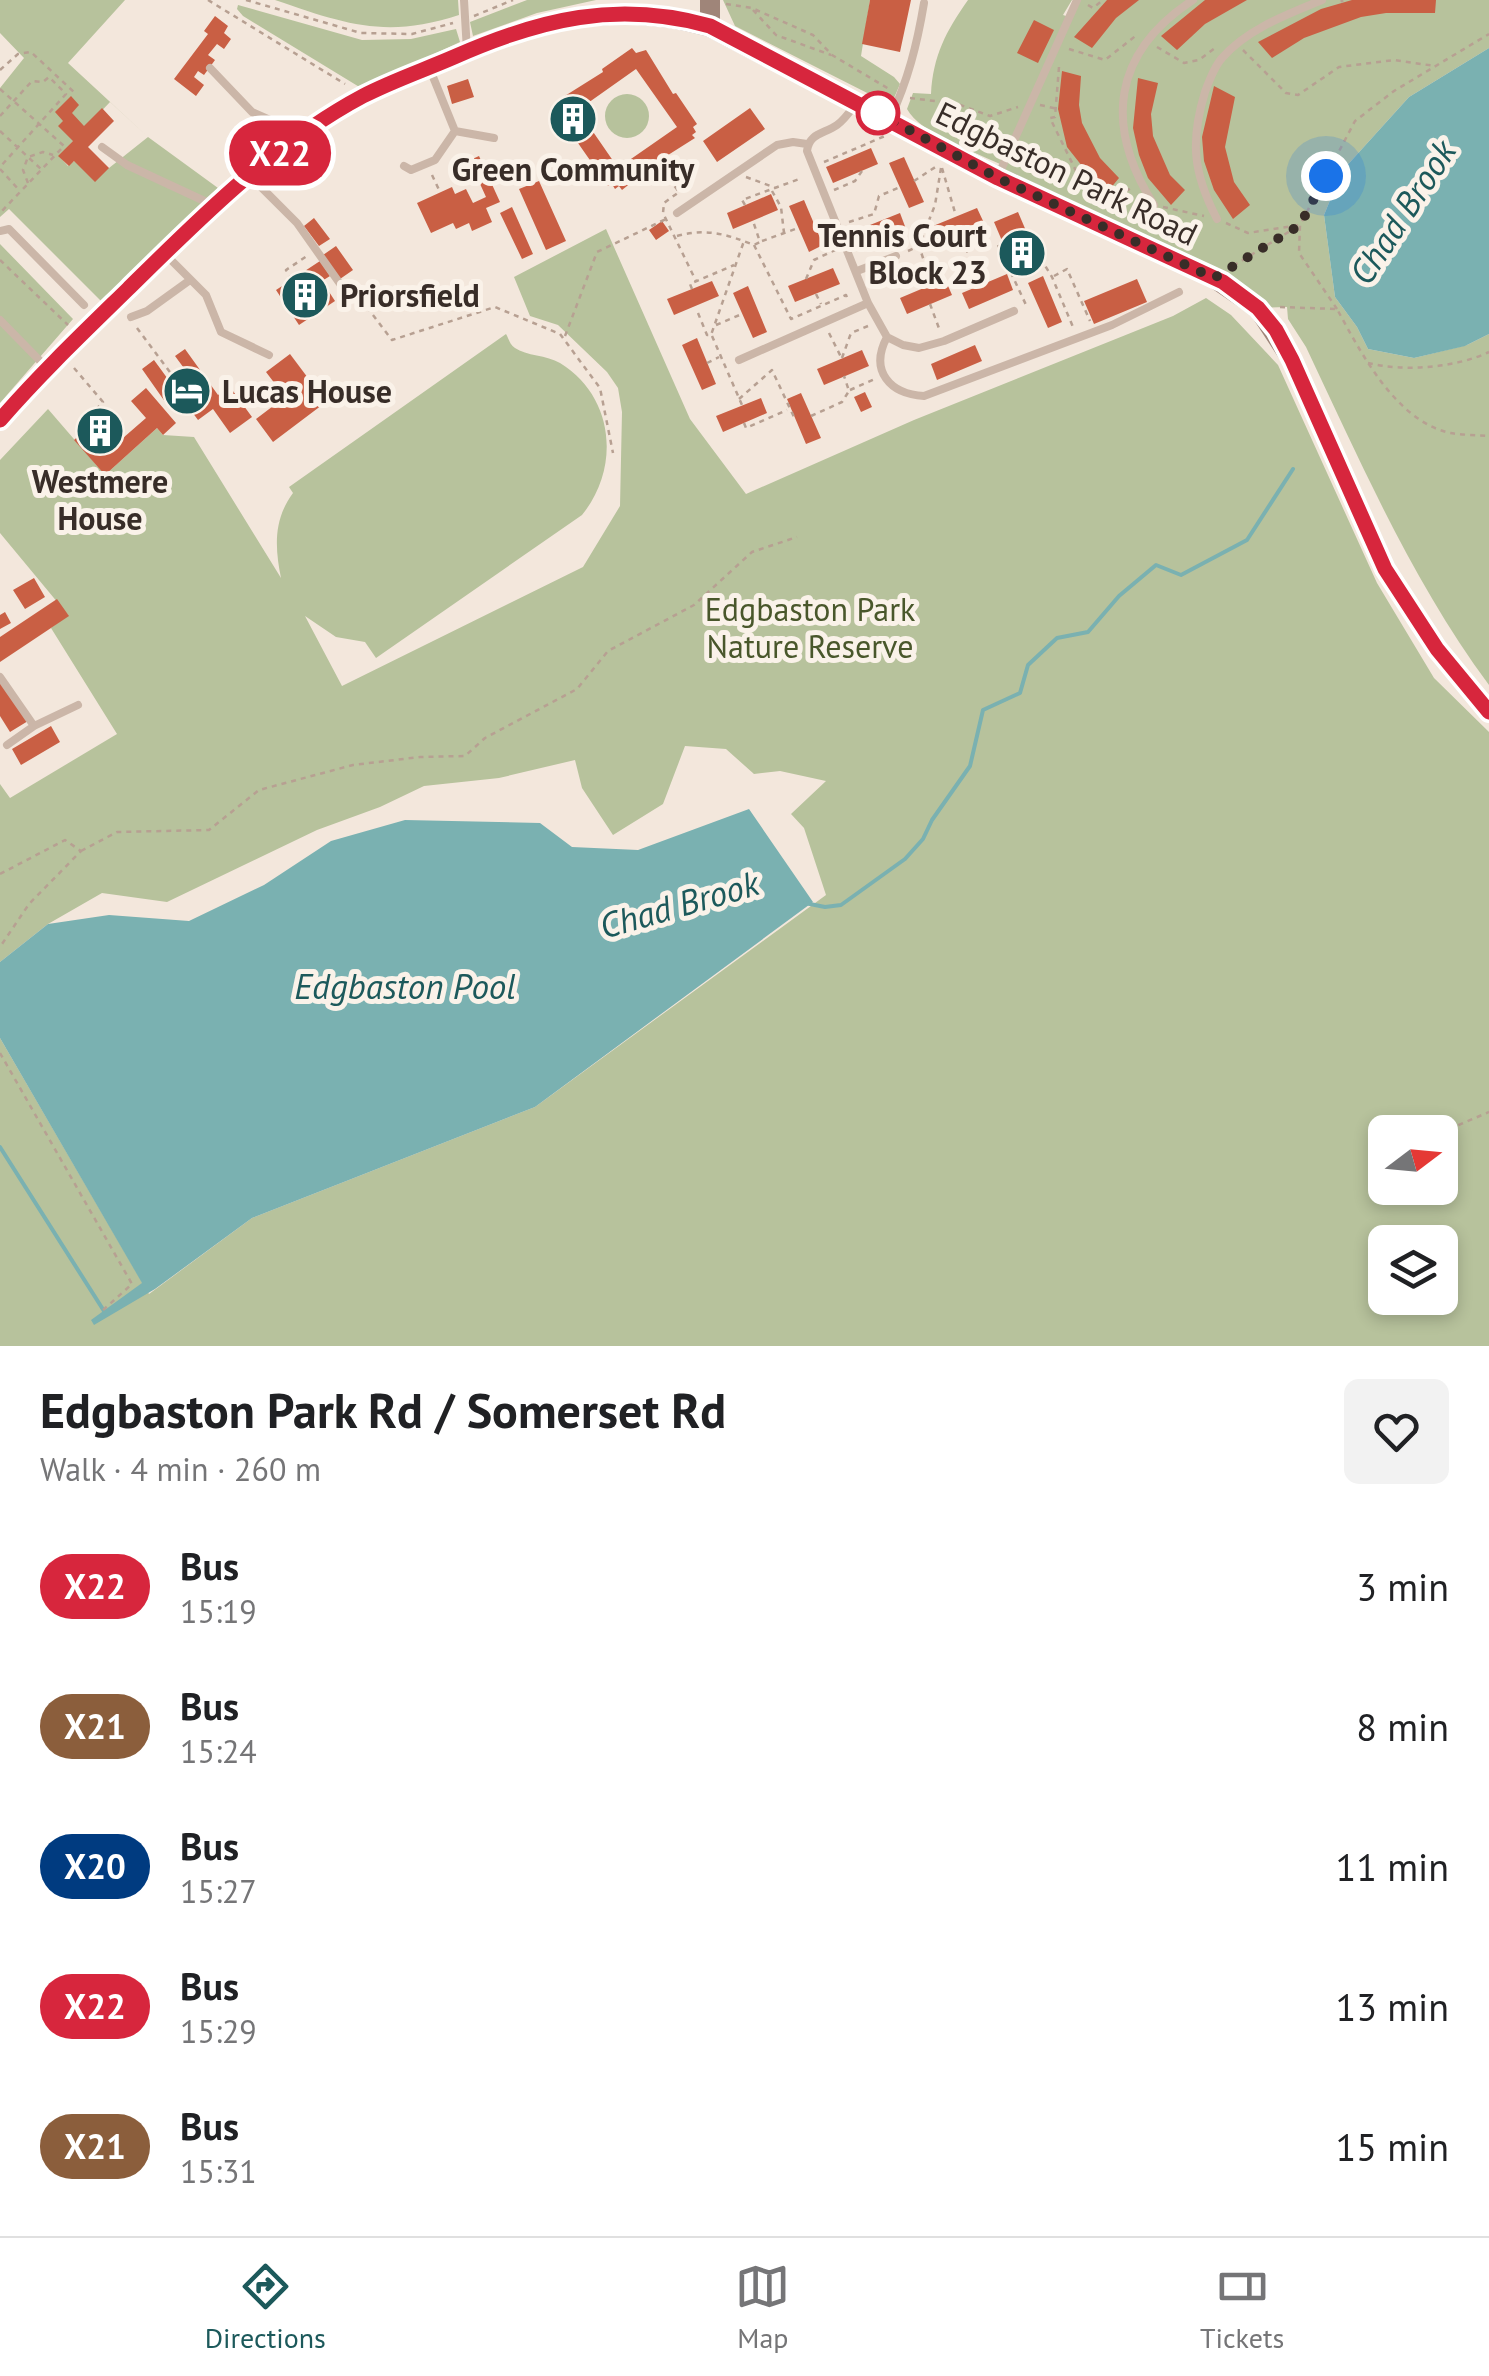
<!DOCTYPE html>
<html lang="en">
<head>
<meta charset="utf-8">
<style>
  body { margin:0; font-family:"PT Sans",sans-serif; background:#f2f2f2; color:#202124; height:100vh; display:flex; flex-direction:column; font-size:38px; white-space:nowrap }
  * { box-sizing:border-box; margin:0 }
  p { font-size:32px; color:#757577 }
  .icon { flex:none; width:55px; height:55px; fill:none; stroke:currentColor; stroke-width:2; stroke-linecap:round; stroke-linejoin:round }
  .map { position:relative; height:1346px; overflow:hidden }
  .panel { display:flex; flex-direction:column; background:#fff; flex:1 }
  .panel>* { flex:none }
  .badge { padding:0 20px; border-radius:32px; font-size:35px; line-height:65px }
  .needle { width:65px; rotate:74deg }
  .buttons { position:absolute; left:1368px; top:1115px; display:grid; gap:20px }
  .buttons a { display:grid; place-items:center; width:90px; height:90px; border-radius:15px; background:#fff; box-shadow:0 5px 15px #0003; font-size:50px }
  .you { position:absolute; width:50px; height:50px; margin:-25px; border:8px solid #fff; border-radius:50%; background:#1a73e8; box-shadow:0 0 0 15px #1a73e833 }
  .map>.badge { position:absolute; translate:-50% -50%; box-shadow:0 0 0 5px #fff }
  .round { display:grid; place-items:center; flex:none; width:105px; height:105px; border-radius:15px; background:#f2f2f2 }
  .overview { display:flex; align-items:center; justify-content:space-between; height:170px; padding:0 40px }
  h1 { font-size:48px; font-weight:600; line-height:75px }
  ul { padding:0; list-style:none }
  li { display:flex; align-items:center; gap:30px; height:140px; padding:0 40px }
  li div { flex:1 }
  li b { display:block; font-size:38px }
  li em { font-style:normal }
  li .badge { min-width:110px; font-weight:700; text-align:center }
  .dock { display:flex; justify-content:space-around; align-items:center; height:140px; border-top:2px solid #e0e0e0; background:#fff; font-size:28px; color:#757577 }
  .dock a { display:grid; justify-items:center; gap:5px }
  .dock .selected { color:#1c595b }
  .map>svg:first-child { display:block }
  .green { fill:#b7c29c; fill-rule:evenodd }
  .water { fill:#7ab1b1 }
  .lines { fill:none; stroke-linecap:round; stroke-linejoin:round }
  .stream { stroke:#7ab1b1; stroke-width:4 }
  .building { fill:#c95f44; fill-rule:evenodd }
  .path { stroke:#b7a092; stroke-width:2.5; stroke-dasharray:5 5; stroke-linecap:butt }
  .lane { stroke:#cbb6a8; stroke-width:8 }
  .secondary { stroke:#9f8579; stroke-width:20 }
  .line-casing { stroke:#fff; stroke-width:22 }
  .line { stroke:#d7263d; stroke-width:15 }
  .walk { stroke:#382d28; stroke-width:10; stroke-dasharray:0 18 }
  .stop-dot { fill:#fff; stroke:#d7263d; stroke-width:5 }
  .labels { text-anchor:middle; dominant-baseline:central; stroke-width:10; stroke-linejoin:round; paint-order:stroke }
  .poi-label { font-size:32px; font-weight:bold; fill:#382d28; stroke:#faf2e9 }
  .street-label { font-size:32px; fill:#382d28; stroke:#faf2e9 }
  .park-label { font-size:32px; fill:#49572b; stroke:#faf2e9 }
  .water-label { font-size:35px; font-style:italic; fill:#1c595b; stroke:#faf2e9 }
</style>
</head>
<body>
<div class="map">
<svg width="1489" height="1346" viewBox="0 0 1489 1346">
  <rect width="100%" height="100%" fill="#f3e7dc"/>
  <path class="green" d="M0 0H125L68 63 148 137 218 188 101 301 9 209 0 217V88L24 58 0 33ZM110 102 148 137 109 168 74 161 68 166 59 156Z
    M275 0H458L459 15C386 39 345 24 275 0Z
    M527 0H596L537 13 473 36 470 22Z
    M723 0H870L861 56 894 77 900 84 894 98 885 102 735 26Z
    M968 0H1072L1063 15 1069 17 1077 0H1489V48L1409 97 1342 171 1324 215 1335 297 1357 327 1368 349 1414 358 1467 345 1489 334V685C1412 581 1361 463 1306 347L1288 319 1287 307 1258 308 998 177 1002 165C976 152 920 134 907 109L913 93 931 94C933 56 946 31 968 0Z
    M238 5 362 40 411 39 456 29 460 42 361 88 243 16 237 9Z
    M605 116a22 22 0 1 1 44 0a22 22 0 1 1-44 0Z
    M606 229 690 419 746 494 914 420 1173 316 1206 298 1231 315 1278 365 1377 583 1434 678 1489 732V1346H0V1038L149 1294 252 1218 535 1107 826 895 804 828 791 814 826 781 780 771 754 774 726 749 685 746 663 804 613 835 582 788 575 760 499 778 424 786 380 807 317 830 167 902 102 893 48 924 0 962V784L10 798 117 734 51 628 68 615 0 533V460L48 409 105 475 157 428 163 435 194 437 281 578C275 548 273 520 293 493L289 487 506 334C509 339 510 345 515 348 526 356 547 355 560 363 614 396 621 467 582 515L376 658 365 642 336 637 305 616 342 686 583 567 620 506 622 412 618 388 607 372 558 325 530 316 514 277ZM1385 1132H1440V1188H1385ZM1385 1242H1440V1298H1385Z
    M0 244 73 319 0 403Z"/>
  <path class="water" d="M1489 48V334L1465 346 1414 358 1368 349 1357 327 1335 297 1324 215 1342 171 1409 97Z
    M749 809 813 902 535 1107 252 1218 155 1289 94 1325 91 1320 142 1283 0 1038V962L48 924 109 915 189 921 264 885 331 841 405 820 540 823 572 847 638 850Z"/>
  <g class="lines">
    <path class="stream" d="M805 903 825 907 841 905 905 859 923 839 932 820 970 766 983 710 1020 693 1028 665 1057 638 1088 632 1119 596 1156 565 1181 575 1247 540 1293 469
      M0 1147 104 1311"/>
  </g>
  <path class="building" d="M870 0H911L900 52 862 44Z
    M1107 0H1139L1116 18 1092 48 1074 37Z
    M1205 0H1247L1205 24 1177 50 1161 36Z
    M1352 0H1436L1435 13H1386L1361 17 1304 38 1272 58 1258 42 1321 9Z
    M215 16 228 26 224 33 231 39 224 49 217 44 208 55 215 60 204 75 198 71 194 77 204 85 196 96 174 79 208 34 204 31Z
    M1034 20 1054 30 1038 63 1017 53Z
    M632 48 636 53 646 50 673 94 676 93 697 124 693 127 696 132 692 135 695 138 657 162 622 190 619 186 615 189 612 184 608 186 557 113 561 111 558 106 563 103 560 99 603 72 602 69ZM636 69 677 127 618 168 578 110Z
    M1062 71 1081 76 1079 105 1082 123 1100 158 1119 178 1105 195 1067 147 1058 109Z
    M1138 78 1158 83 1151 114 1153 136 1170 175 1185 190 1171 205 1148 178 1139 155 1133 128Z
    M468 79 474 97 452 104 447 86Z
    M1214 86 1235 97 1225 147 1234 182 1250 205 1233 219 1214 190 1204 161 1202 137Z
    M71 96 79 105 72 113 84 126 102 108 114 121 88 147 109 168 95 182 74 161 69 166 58 156 73 141 58 126 63 121 55 112Z
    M750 108 765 129 717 162 703 141Z
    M871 148 878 164 833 183 826 167Z
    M479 156 500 202 486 208 492 222 472 231 469 223 456 229 453 223 431 233 417 203 452 187 455 194 466 189 473 203 486 197 476 175 463 181 457 166Z
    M904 157 924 202 909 208 889 163Z
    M539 181 566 241 546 250 519 189Z
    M771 194 778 210 733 229 727 213Z
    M804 200 823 245 809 252 789 206Z
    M512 207 533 254 522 259 500 213Z
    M977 208 984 223 939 242 933 226Z
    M1018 212 1041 266 1017 276 994 222Z
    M900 213 906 229 861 247 855 231Z
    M314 218 330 239 319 246 304 226Z
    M662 221 669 231 656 240 649 230Z
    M336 246 353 270 340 279 323 255Z
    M320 261 330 276 322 281 335 301 299 325 276 290Z
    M896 264 901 273 888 279 884 269Z
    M833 268 840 284 795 302 788 286Z
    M1007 274 1013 290 969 309 962 293Z
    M1043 276 1062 322 1048 328 1028 283Z
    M945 279 952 295 907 314 900 298Z
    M1137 279 1147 302 1094 324 1084 301Z
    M712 281 719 296 674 315 667 299Z
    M748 286 767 332 753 338 733 293Z
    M697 338 716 384 702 390 682 345Z
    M975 345 982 361 937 380 931 364Z
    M185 349 218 395 230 387 252 417 230 433 213 409 198 420 181 397 168 406 142 369 154 360 173 386 189 375 175 356Z
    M862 350 869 366 824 385 817 369Z
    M290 354 326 402 273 442 256 419 285 397 266 372Z
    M146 388 176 423 163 435 157 428 105 475 74 440 102 415 123 438 146 418 131 401Z
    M865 392 872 407 861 412 854 397Z
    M801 393 821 438 806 444 787 399Z
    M761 398 767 413 723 432 716 416Z
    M34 578 45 597 25 609 13 590Z
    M57 599 69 616 0 662V637Z
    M5 612 11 623 0 629V615Z
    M0 677 28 721 10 732 0 716Z
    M51 726 60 742 21 765 12 749Z"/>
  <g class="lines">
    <path class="path" d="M208 0 345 84
      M246 0 361 33 412 34 453 23
      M1341 0 1343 2
      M726 4 752 8 813 35 832 55 889 89
      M1088 5 1093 8 1103 0
      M753 10 776 35 831 55
      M474 16 513 0
      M1157 47 1184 63 1199 60 1215 48
      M1069 49 1105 60 1138 34
      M1243 50 1286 93 1298 95 1339 67 1394 60 1435 66
      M1059 67 1055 117 1050 118 1080 179 1108 202 1131 188
      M0 70 18 54 31 52 76 94
      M0 89 64 146 0 213
      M910 98 958 104 990 116 1018 107
      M1040 105 1058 109
      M0 116 32 81 43 82 49 77 66 94 0 167
      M0 131 42 170
      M954 137 971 110
      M657 162 679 192 664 203 663 213 696 281
      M824 162 885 136
      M941 168 935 205 919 246C938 250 955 247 967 230
      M942 168 956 216
      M0 169 20 191
      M432 175 440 192
      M746 177 776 188
      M914 181 937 166
      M28 183 23 170 28 157 43 152 53 155
      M834 190 855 181 862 171
      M772 191 781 207 784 233
      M745 205 742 200 802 178
      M1163 207 1204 216
      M849 222 874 214 879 196 900 187
      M1226 223 1248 233 1300 225 1228 269
      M677 236C707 228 726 234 754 245L760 242 753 221
      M961 239C968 257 979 266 986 283
      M762 241 798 228
      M1030 241 1052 277 1073 327
      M754 245 791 319 846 295 848 300
      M998 245 1027 307
      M908 251 919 246 932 285
      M0 260 68 325
      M1054 276 1067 269 1090 321
      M806 279 814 260 835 250
      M292 280 286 270 307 256
      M692 289 690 284 734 265
      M353 293 360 298 392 340 495 307 560 334 600 388 613 453
      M816 294 821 304
      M930 304 940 331
      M1280 307 1337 309C1361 353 1396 421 1450 433 1462 435 1476 435 1489 436
      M1337 309 1299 253 1300 225 1355 121 1394 91 1489 34
      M698 313 707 335H711L744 241
      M716 325 742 314
      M137 328 178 383
      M829 333 841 357
      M565 336 597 252 666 219
      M712 336 742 405
      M842 358 851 333 868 326
      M707 363 719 357
      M1368 363C1404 372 1455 368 1489 352
      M74 368 103 402 86 420 90 426
      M850 390 875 379
      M739 399 772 370 794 417
      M811 416 842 402 849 391 844 376
      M744 423 746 428 787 410
      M81 851 117 832 209 830 259 790 353 765 420 757 465 756 485 738 577 689 608 651 694 605 752 552 797 537
      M0 874 65 840 81 851 29 904 0 947
      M0 1053 132 1284 102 1311
      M1440 1133 1489 1112"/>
    <path class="lane" d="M464 0 467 51
      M210 68 252 112 297 132
      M854 106C849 113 844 120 837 125 824 134 809 133 807 151L868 303 887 337 903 345 919 348 944 341 1014 311
      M890 119C908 80 917 45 924 3
      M455 131 494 138
      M102 147 127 165 213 205
      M404 166 411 170 435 160 455 131 429 67
      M999 174 1077 0
      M250 176 297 223 343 288
      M1154 205C1104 126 1112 53 1193 0
      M677 213 777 145 793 142 807 144
      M1217 219C1193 173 1190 141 1205 92 1209 81 1214 67 1222 58 1247 29 1288 14 1322 0
      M0 231 9 229 84 305
      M164 253 206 295 221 332 269 355
      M857 271 896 256
      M131 317 147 311 190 280
      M0 320 46 367
      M887 337C869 371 890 394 924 396L1112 325 1179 292
      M739 360 868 303
      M0 677 34 726 7 745
      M34 726 78 705"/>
    <path class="secondary" d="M710 27V0
      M0 420C42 372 88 329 133 284 203 215 276 143 363 96 392 81 424 70 454 57 540 19 618 0 710 27L998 177 1214 278 1258 308 1292 360 1385 569 1437 649 1489 712"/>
  </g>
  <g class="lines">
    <g class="line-casing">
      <path id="line" d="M0 420C40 374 84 332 128 289 199 219 273 144 363 96 392 81 424 70 454 57 540 19 617 0 710 26L998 178 1223 282 1258 308 1276 330 1292 360 1385 569 1437 649 1489 712"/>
    </g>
    <use href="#line" class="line"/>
    <path class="walk" d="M878 113 998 178 1214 278 1300 225 1326 176"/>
  </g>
  <defs>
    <g id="building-disc" transform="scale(2.5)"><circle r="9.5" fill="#1c595b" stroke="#faf2e9"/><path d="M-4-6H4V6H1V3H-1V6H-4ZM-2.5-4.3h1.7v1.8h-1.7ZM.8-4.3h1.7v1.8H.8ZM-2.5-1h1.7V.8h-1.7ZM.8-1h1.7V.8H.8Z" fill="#fff"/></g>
    <g id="hotel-disc" transform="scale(2.5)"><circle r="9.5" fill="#1c595b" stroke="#faf2e9"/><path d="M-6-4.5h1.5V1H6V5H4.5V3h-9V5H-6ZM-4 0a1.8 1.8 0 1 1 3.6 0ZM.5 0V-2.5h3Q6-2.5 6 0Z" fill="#fff"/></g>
  </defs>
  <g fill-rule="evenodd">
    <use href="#building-disc" x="573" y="119"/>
    <use href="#building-disc" x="1022" y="253"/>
    <use href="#building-disc" x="305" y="295"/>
    <use href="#hotel-disc" x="187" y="391"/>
    <use href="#building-disc" x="100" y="431"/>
  </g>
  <circle class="stop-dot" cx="878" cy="113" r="20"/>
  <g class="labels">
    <g class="poi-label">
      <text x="573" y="169">Green Community</text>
      <text x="987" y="235" text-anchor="end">Tennis Court<tspan x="987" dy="37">Block 23</tspan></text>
      <text x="340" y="295" text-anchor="start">Priorsfield</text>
      <text x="222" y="391" text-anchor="start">Lucas House</text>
      <text x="100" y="481">Westmere<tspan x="100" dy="37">House</tspan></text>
    </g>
    <g class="street-label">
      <text transform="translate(1067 173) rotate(26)">Edgbaston Park Road</text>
    </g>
    <g class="park-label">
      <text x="810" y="609">Edgbaston Park<tspan x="810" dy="37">Nature Reserve</tspan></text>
    </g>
    <g class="water-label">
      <text transform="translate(1402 212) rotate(-57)">Chad Brook</text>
      <text transform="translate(679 904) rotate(-16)">Chad Brook</text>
      <text x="405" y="986">Edgbaston Pool</text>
    </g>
  </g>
</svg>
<div class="buttons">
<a><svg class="needle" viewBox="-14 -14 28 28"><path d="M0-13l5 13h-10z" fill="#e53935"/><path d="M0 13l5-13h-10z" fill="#757577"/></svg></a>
<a><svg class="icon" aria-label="layers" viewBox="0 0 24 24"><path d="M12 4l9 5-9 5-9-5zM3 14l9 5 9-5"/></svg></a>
</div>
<div class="you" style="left:1326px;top:176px"></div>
<b class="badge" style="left:280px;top:153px;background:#d7263d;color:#fff">X22</b>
</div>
<section class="panel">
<div class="overview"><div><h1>Edgbaston Park Rd / Somerset Rd</h1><p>Walk · 4 min · 260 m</p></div><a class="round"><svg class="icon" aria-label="heart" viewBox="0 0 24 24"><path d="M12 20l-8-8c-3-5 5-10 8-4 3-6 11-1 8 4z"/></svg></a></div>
<ul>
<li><span class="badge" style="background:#d7263d;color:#fff">X22</span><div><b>Bus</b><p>15:19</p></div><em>3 min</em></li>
<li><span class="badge" style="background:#8b5e3c;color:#fff">X21</span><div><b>Bus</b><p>15:24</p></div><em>8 min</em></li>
<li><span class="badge" style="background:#003b80;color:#fff">X20</span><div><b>Bus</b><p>15:27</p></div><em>11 min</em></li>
<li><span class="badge" style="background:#d7263d;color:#fff">X22</span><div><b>Bus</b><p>15:29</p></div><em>13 min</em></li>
<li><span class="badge" style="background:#8b5e3c;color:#fff">X21</span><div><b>Bus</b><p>15:31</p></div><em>15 min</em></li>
</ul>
</section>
<nav class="dock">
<a class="selected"><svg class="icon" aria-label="directions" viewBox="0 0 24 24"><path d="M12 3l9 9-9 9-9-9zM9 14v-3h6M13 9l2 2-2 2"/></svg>Directions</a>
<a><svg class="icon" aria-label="map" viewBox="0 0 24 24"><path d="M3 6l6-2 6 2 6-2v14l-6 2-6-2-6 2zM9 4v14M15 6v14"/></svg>Map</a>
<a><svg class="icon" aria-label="tickets" viewBox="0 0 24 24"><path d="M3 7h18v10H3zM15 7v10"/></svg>Tickets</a>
</nav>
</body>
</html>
